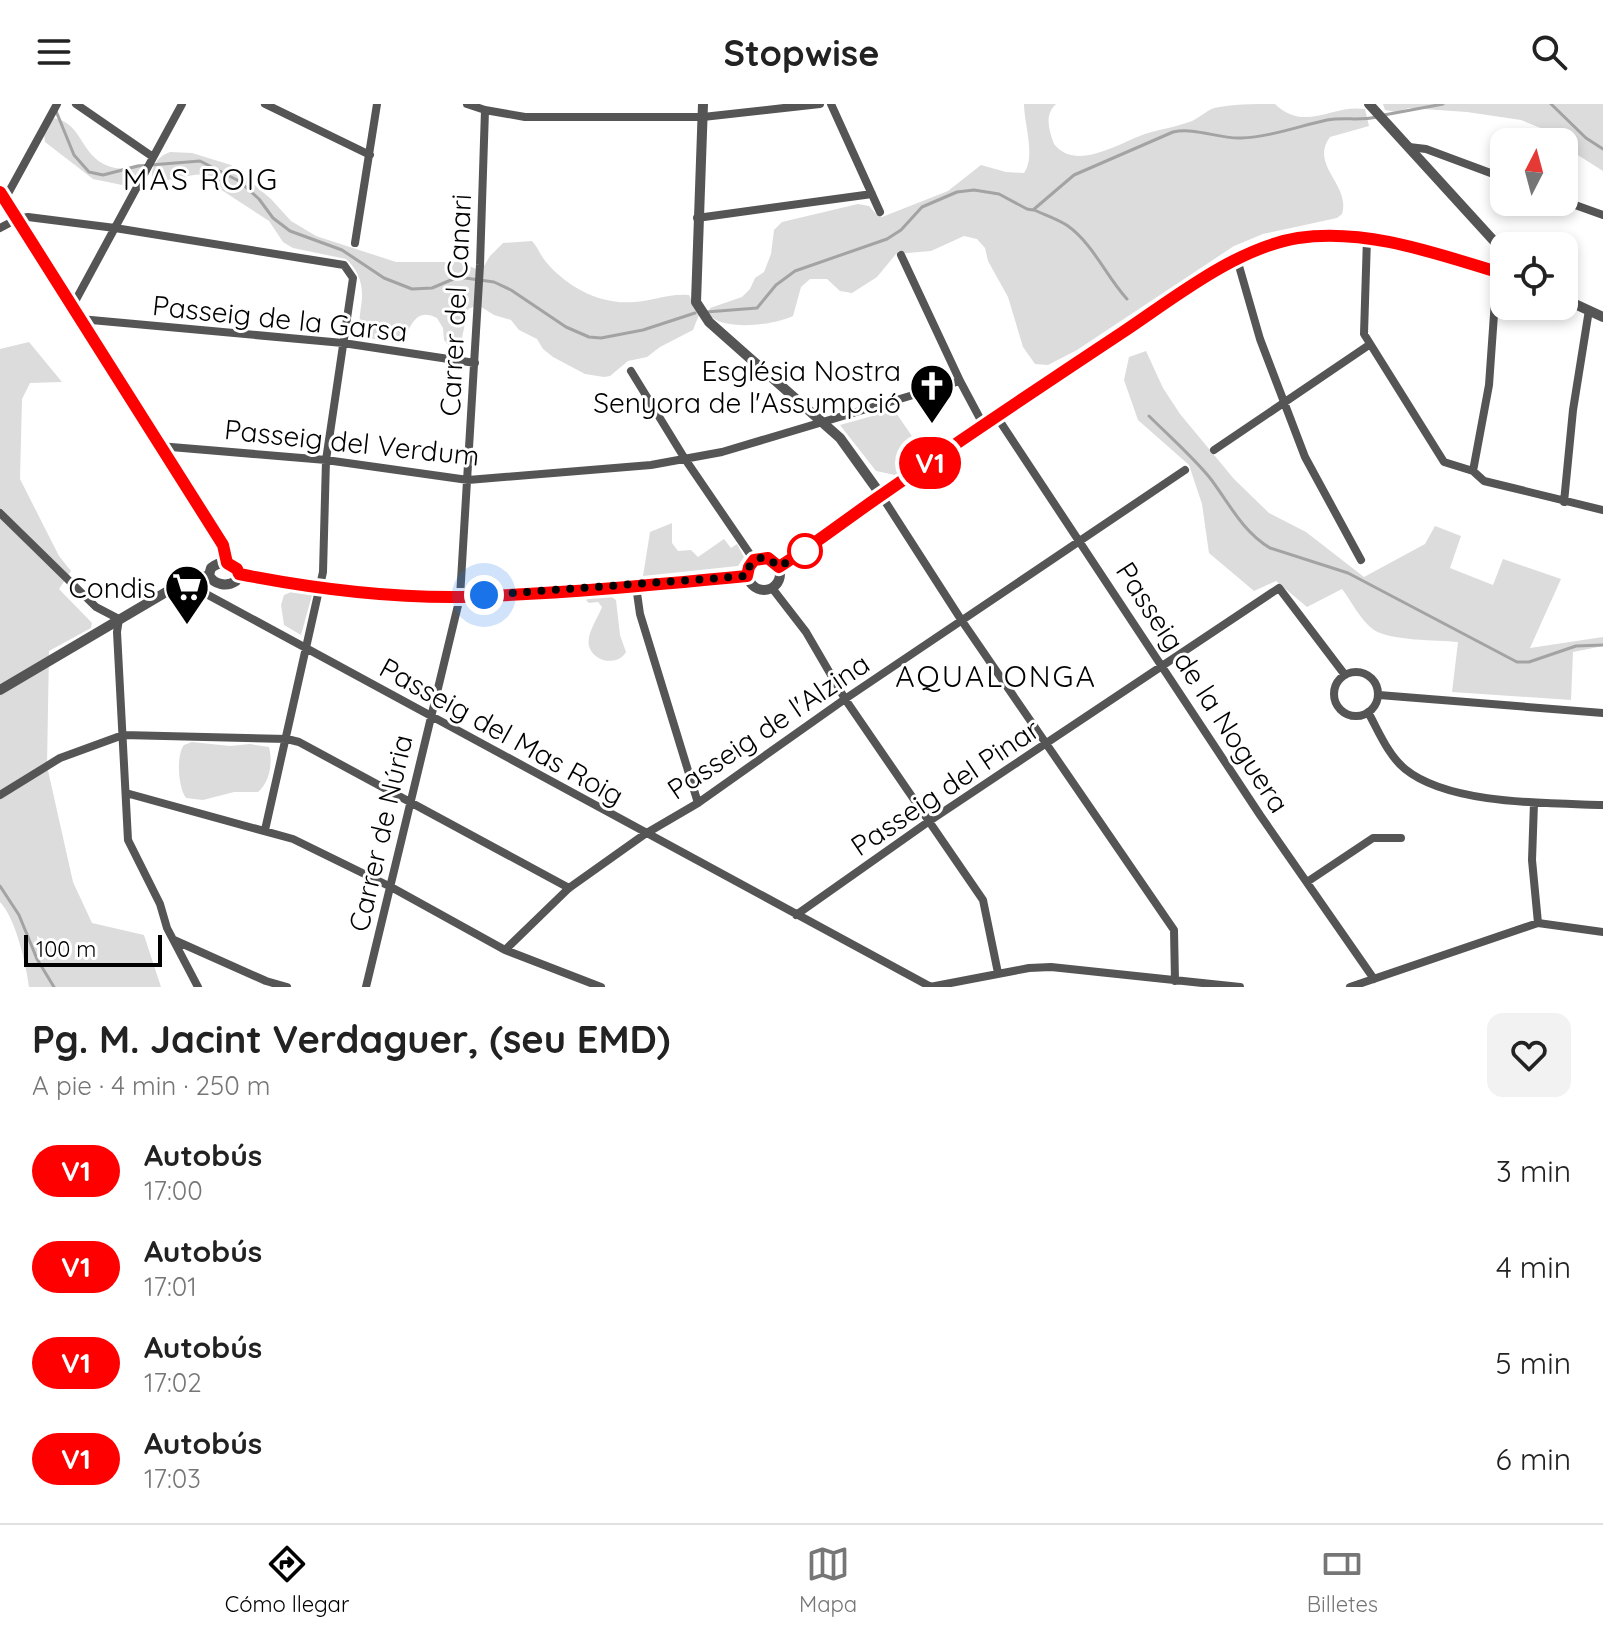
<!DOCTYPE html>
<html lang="es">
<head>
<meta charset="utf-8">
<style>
  body { margin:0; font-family:Quicksand,sans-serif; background:#f2f2f2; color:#222; height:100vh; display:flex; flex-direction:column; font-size:30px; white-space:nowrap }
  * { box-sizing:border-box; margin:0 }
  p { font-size:26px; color:#767676 }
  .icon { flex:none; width:44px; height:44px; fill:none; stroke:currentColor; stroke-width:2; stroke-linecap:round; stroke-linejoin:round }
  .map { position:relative; height:883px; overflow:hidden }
  .details { display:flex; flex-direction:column; background:#fff; flex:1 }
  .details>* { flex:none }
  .badge { padding:0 16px; border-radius:26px; font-size:28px; line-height:52px }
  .needle { width:52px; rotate:6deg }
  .controls { position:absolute; left:1490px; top:24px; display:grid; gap:16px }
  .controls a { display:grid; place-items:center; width:88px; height:88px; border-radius:16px; background:#fff; box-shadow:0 4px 12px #0003; font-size:40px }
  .scale { position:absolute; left:24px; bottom:20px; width:138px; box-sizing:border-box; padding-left:8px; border:4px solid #000; border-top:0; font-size:22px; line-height:28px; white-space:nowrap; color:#000; -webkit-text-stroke:6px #fff; paint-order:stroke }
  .you { position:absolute; width:40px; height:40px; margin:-20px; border:6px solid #fff; border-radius:50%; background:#1a73e8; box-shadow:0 0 0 12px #1a73e833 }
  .map>.badge { position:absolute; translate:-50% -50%; box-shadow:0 0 0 4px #fff }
  .round { display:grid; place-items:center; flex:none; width:84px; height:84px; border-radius:16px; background:#f2f2f2 }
  .overview { display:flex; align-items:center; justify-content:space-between; height:136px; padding:0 32px }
  h1 { font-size:38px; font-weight:700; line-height:60px }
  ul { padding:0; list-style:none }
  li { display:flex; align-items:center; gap:24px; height:96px; padding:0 32px }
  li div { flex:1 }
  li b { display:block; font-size:30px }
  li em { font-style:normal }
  li .badge { min-width:88px; font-weight:700; text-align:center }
  header { display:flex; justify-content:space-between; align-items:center; height:104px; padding:0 32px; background:#fff; font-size:36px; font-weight:700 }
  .dock { display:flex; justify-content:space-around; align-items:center; height:112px; border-top:2px solid #e0e0e0; background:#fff; font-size:22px; color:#767676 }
  .dock a { display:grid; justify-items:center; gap:4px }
  .dock .active { color:#000 }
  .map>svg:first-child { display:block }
  .green { fill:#dcdcdc }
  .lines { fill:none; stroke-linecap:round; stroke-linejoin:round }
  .stream { stroke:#a3a3a3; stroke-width:3 }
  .minor { stroke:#555; stroke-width:8 }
  .tertiary { stroke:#555; stroke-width:10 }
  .line-casing { stroke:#fff; stroke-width:18 }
  .line { stroke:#f00; stroke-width:12 }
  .walk { stroke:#000; stroke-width:8; stroke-dasharray:0 14.4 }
  .stop-dot { fill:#fff; stroke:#f00; stroke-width:4 }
  .labels { text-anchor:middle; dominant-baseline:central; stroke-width:6; stroke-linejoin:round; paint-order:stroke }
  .street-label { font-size:28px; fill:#000; stroke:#fff }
  .poi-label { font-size:28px; fill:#000; stroke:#fff; text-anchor:end }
  .neighbourhood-label { font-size:30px; letter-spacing:2px; fill:#000; stroke:#fff }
</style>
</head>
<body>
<header><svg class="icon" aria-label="menu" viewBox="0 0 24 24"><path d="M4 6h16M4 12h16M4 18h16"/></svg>Stopwise<svg class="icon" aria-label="search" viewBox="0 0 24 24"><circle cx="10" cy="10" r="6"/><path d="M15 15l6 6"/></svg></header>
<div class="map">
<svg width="1603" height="883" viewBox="0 0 1603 883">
  <rect width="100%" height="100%" fill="#fff"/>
  <path class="green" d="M1024 0H1056C1044 11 1049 26 1054 40 1076 68 1119 39 1145 30 1160 25 1177 23 1192 17 1200 13 1206 7 1214 4 1233 0 1255 0 1275 0 1305 29 1332 0 1365 5L1369 22 1330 33C1309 61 1351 81 1342 110L1337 114 1263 130 1234 142 1077 246 1048 261 1035 260 1023 243 1008 193 988 157 985 144 977 135 964 132 931 147 896 150 877 173 852 189 840 187 827 175H810L801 183 793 212C774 221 724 228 708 210L710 204 742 193 750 185 755 174 764 168 771 150 774 126 782 118 858 100 869 102 877 111 882 113 948 87 981 61 1006 68 1024 69C1036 52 1024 20 1024 0Z
    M1383 0H1603V67L1573 48 1564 38 1543 25 1521 16 1467 8 1409 4 1396 8 1385 6Z
    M54 14C85 20 80 57 115 64 124 66 131 61 140 60L142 62 140 71 122 81 93 75 45 38 44 29Z
    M170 48 192 49 231 61 271 95 291 117 316 132 396 158H460L481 167 490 152 503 139 532 137C538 143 540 151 546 158 567 183 600 201 634 198 653 197 670 189 689 191L699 211 693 226 660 243 647 253 628 257 610 272 604 273 585 270 553 253 543 245 537 235 519 226 511 216 494 211 478 201 468 205 462 234 458 244 452 245 444 236 443 224 437 214C419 205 413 216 406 231 396 232 383 237 373 235 351 233 363 203 362 190 362 176 356 164 346 155L293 144 283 138 269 117 220 85 216 74C194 63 169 83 152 74 151 62 158 52 170 48Z
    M29 238 62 278 30 279 22 295 20 375 59 452 71 467 59 485 92 519 91 524 49 547 47 662 73 778 92 819 144 831 161 883H29C26 860 16 815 0 798V245Z
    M1146 247 1163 284 1180 310 1234 375 1269 409 1306 428 1364 473 1425 440 1435 422 1461 432 1450 464 1493 481 1503 455 1561 475 1530 544 1603 533V542L1573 548 1571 596 1452 588 1458 538C1437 536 1391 537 1374 526 1360 516 1352 498 1342 485L1307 503 1276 477 1254 487 1209 449 1202 400 1189 361 1138 316 1124 276 1129 253Z
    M894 306 929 357 895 371 876 367 840 321Z
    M672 419V439L678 447 691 446 698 453 724 435 731 444 737 440 744 453 738 462 643 472 650 428Z
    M291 488 312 491 301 531 284 521 281 501 284 491Z
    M609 491 616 496 620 531 626 548C618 562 594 559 589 542 586 530 598 514 602 503L598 498 589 499 586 496 591 493Z
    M192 638 230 642 250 640 269 643C273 658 270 678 258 688H234L203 696 186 694C178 683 176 651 184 641Z"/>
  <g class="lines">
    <path class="stream" d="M1551 0 1586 34 1603 45
      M56 7 74 51 89 68 103 71 138 62 200 57 239 77 259 95 273 114 290 127 342 146 384 174 412 185 432 184 458 173 494 178 511 186 566 223 589 233 601 234 643 226 695 209
      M1384 11 1443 0
      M1034 106C1045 111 1058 115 1068 122 1093 140 1106 172 1127 195
      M706 208 757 204 776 181 795 167 887 135 901 126 922 103 957 88 974 86 999 90 1027 105 1033 106 1074 71 1173 28C1196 23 1218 35 1241 34 1270 33 1299 22 1327 16 1344 13 1360 17 1377 13
      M1149 312C1169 332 1192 352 1210 374 1229 399 1242 427 1270 444L1348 469 1517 558H1529L1576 542 1603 541
      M0 782 19 811 37 855 54 883"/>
    <path class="minor" d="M76 0 153 53
      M265 0 370 51
      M467 0 485 6 525 13H703L820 0
      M831 0 880 108
      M1409 43 1426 45 1504 74
      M5 95 57 0
      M1564 97 1603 111
      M697 114 872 90
      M0 124 17 115 28 113 115 124 344 161 353 174 326 356 323 468 265 726
      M1367 134 1364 230 1444 358 1473 367 1484 377 1603 406
      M355 139 377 0
      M901 151 960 277 984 322
      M1237 155 1260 235 1305 353 1361 456
      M72 203 182 0
      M80 215 343 239 475 259
      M631 267 685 355 754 456
      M997 313 1260 711 1374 875
      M159 342 326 356 468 376 651 361 722 348 960 277
      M1214 346 1369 241
      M1473 367 1489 281 1497 168
      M881 391 962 517 1174 826 1175 877
      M1564 398 1573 306 1589 206
      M0 409 96 503 119 515 117 528 128 736 160 800 167 824 198 883
      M191 475 197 485 931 883
      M636 482 640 510 698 699
      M772 484 806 528 845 595 983 796 998 869
      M1334 590a22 22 0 1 1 44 0a22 22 0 1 1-44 0Z
      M1379 591 1603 609
      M1368 608C1379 628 1388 651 1405 665 1449 701 1548 699 1603 701
      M126 689 293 735 391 783 505 846 601 883
      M0 691 60 654 123 631 287 635 299 638 569 784
      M1534 699 1532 756 1538 819
      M1307 778 1373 734H1401
      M796 811 928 718 1279 484 1345 571
      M174 836 266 877 287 883
      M505 846 569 784 645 730 698 699 845 595 1185 366
      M366 883 460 493 480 161 485 6
      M930 883 1029 864 1051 863 1240 883
      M1350 883 1538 819 1603 828"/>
    <path class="tertiary" d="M703 0 696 198 709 218 840 334 881 391
      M1369 0 1504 148
      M0 88 223 441 227 459
      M1564 195 1603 213
      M748 470a16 16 0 1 1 32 0a16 16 0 1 1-32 0Z
      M779 463C815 440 848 414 884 390 962 336 1041 283 1121 230 1173 195 1234 145 1296 134 1366 122 1439 149 1504 170
      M239 470C266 476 294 483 322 486 464 499 606 485 747 472
      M209 471C214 481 227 483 236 477L239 470
      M0 586 173 484 209 471 211 464C220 457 229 457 237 465L239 470"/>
  </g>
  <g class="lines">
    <g class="line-casing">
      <path id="line" d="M0 88 223 441 227 459 237 465 239 470C310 484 389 494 462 493 557 490 653 481 747 472L749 463 754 456 768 454 779 463C815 440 848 414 883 390 962 335 1043 281 1123 228 1174 194 1236 144 1298 134 1368 124 1437 150 1504 170"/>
    </g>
    <use href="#line" class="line"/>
    <path class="walk" d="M484 491 747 472 749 463 759 454H768L779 463 805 447"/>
  </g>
  <defs>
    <g id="church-pin" transform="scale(2.3)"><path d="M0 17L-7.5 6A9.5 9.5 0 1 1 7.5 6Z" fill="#000" stroke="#fff"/><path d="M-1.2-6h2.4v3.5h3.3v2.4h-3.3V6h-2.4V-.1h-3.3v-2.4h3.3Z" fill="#fff"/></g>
    <g id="supermarket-pin" transform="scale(2.3)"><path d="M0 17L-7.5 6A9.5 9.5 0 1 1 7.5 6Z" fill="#000" stroke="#fff"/><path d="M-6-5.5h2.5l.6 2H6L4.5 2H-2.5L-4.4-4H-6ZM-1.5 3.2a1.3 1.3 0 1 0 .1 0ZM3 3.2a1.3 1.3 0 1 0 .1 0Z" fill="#fff"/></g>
  </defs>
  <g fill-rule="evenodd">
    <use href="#church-pin" x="932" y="282"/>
    <use href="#supermarket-pin" x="187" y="483"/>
  </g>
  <circle class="stop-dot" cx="805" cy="447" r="16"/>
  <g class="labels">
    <g class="street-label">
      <text transform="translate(455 201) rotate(-87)">Carrer del Canari</text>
      <text transform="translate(280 214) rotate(6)">Passeig de la Garsa</text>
      <text transform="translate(352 338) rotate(6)">Passeig del Verdum</text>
      <text transform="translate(1203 583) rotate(57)">Passeig de la Noguera</text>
      <text transform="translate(768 622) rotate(-34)">Passeig de l'Alzina</text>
      <text transform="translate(502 627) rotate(29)">Passeig del Mas Roig</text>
      <text transform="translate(945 683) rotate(-34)">Passeig del Pinar</text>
      <text transform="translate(380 729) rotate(-77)">Carrer de Núria</text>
    </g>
    <g class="poi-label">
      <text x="901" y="266">Església Nostra<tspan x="901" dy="32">Senyora de l'Assumpció</tspan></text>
      <text x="156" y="483">Condis</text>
    </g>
    <g class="neighbourhood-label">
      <text x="201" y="75">MAS ROIG</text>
      <text x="996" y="572">AQUALONGA</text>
    </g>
  </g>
</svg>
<div class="controls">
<a><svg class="needle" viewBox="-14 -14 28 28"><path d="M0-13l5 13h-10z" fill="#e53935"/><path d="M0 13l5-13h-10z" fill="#767676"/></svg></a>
<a><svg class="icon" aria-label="locate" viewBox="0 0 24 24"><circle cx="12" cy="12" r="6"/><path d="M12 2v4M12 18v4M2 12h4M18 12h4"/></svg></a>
</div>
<div class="scale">100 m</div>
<div class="you" style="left:484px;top:491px"></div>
<b class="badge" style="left:930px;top:359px;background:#f00;color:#fff">V1</b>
</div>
<section class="details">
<div class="overview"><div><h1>Pg. M. Jacint Verdaguer, (seu EMD)</h1><p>A pie · 4 min · 250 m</p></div><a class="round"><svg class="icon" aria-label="heart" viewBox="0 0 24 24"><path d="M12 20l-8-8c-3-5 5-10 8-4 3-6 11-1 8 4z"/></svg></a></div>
<ul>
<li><span class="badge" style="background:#f00;color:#fff">V1</span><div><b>Autobús</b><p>17:00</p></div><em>3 min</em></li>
<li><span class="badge" style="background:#f00;color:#fff">V1</span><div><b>Autobús</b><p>17:01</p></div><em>4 min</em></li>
<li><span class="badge" style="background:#f00;color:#fff">V1</span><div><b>Autobús</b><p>17:02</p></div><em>5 min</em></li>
<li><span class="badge" style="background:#f00;color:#fff">V1</span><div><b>Autobús</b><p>17:03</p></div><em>6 min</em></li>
</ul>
</section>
<nav class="dock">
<a class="active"><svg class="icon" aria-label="directions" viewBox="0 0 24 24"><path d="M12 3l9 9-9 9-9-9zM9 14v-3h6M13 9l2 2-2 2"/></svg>Cómo llegar</a>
<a><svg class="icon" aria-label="map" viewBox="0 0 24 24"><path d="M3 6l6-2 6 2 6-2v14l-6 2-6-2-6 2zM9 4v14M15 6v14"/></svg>Mapa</a>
<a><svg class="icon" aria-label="tickets" viewBox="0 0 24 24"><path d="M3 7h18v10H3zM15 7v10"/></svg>Billetes</a>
</nav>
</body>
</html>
